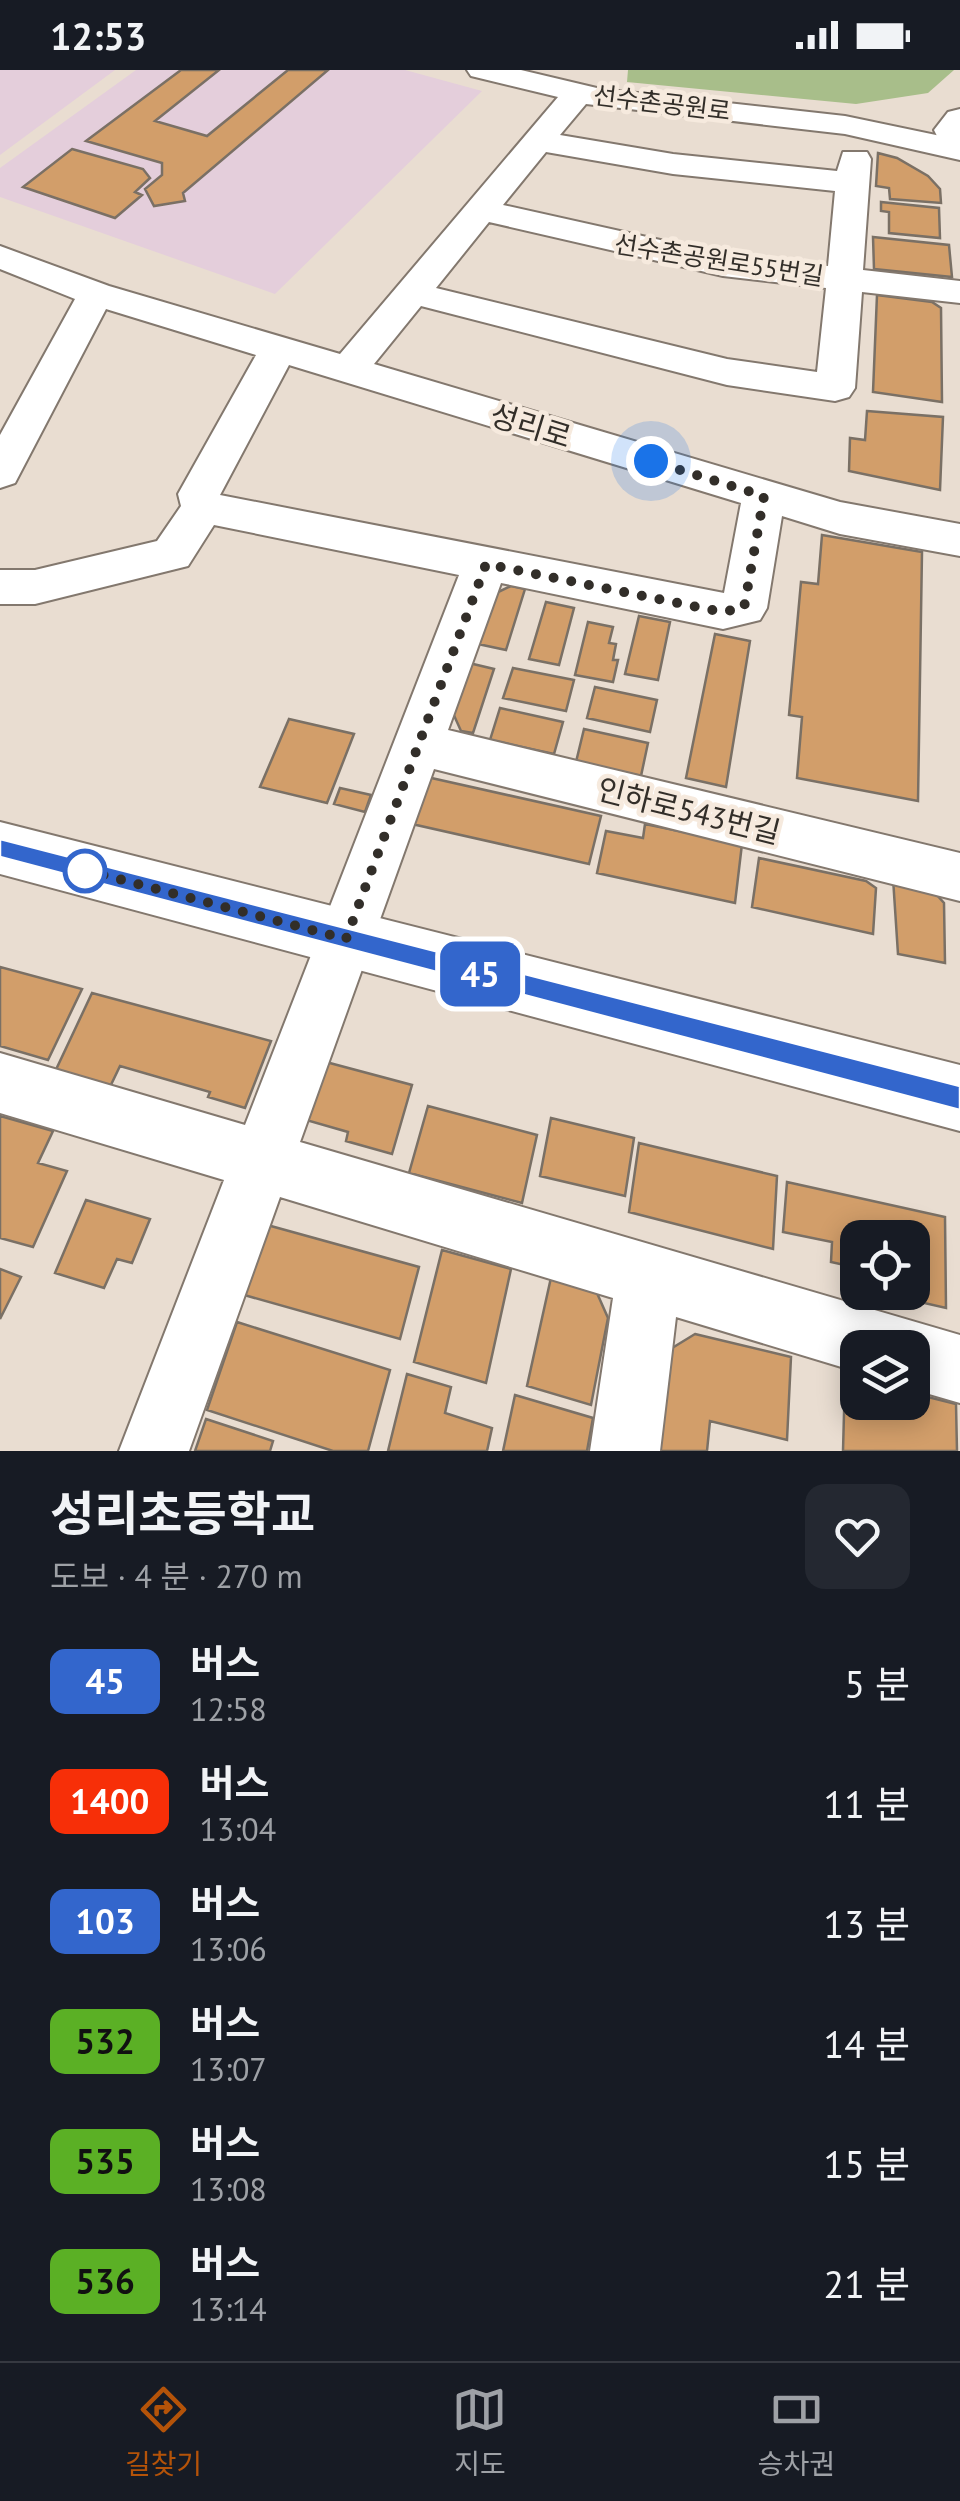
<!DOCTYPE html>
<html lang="ko">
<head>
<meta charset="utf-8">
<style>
  body { margin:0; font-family:"PT Sans","Noto Sans KR",sans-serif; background:#242831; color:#f1f3f6; height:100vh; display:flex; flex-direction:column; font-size:38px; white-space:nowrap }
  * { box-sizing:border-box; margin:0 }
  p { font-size:32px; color:#9ea1a6 }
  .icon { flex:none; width:55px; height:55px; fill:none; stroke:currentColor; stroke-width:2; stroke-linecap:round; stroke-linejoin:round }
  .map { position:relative; height:1381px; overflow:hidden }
  .panel { display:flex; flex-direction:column; background:#171b24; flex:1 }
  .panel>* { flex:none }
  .badge { padding:0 20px; border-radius:15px; font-size:35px; line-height:65px }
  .buttons { position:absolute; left:840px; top:1150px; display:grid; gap:20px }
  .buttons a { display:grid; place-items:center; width:90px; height:90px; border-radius:20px; background:#171b24; box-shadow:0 5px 25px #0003; font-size:50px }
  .you { position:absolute; width:50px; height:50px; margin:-25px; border:8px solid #fff; border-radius:50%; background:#1a73e8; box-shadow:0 0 0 15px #1a73e833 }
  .map>.badge { position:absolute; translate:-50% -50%; box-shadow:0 0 0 5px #fff }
  .round { display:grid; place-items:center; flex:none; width:105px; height:105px; border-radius:20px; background:#242831 }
  .headline { display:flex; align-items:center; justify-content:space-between; height:170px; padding:0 50px }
  h1 { font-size:48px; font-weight:700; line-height:75px }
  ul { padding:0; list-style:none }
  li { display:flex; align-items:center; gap:30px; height:120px; padding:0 50px }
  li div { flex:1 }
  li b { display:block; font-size:38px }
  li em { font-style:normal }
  li .badge { min-width:110px; font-weight:700; text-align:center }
  .status { display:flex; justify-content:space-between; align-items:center; height:70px; padding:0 50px; background:#171b24; direction:ltr }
  .status svg { height:28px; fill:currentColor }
  .tab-bar { display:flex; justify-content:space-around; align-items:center; height:140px; border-top:2px solid #363941; background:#171b24; font-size:28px; color:#9ea1a6 }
  .tab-bar a { display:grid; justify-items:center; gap:5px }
  .tab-bar .on { color:#b45309 }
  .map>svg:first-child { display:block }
  .education { fill:#e4cedb }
  .green { fill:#a8be8a }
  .building { fill:#d29e6a; stroke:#7a7065; stroke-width:2.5 }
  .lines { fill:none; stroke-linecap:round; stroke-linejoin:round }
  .minor-casing { stroke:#83786e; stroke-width:4 }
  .major-casing { stroke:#83786e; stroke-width:4 }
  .minor { fill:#fff; fill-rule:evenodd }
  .major { fill:#fff; fill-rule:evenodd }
  .line { fill:#36c; stroke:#fff; stroke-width:2.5 }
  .walk { stroke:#322e29; stroke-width:10; stroke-dasharray:0 18 }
  .stop-dot { fill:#fff; stroke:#36c; stroke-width:5 }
  .labels { text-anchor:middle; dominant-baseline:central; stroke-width:9; stroke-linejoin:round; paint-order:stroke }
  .far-street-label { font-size:25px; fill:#322e29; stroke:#f6eade }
  .street-label { font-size:30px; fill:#322e29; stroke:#f6eade }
</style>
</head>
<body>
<div class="status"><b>12:53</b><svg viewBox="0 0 49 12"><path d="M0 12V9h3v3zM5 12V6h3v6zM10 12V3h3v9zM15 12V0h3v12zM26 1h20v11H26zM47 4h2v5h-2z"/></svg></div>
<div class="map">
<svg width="960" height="1381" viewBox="0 0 960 1381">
  <rect width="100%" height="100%" fill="#e9ddd1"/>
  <path class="education" d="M0 0H115L0 85Z
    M136 0H405L482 21 275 224 0 127V98Z"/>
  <path class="green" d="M628 0H954L928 23 856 34 627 12Z"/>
  <path class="building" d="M181 0H219L155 51 207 66 288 0H328L183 123 185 131 154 136 145 119 162 105V93L86 71Z
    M72 79 143 99 150 108 135 122 142 125 115 148 23 117Z
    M878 83 897 88 928 106 940 119 941 133 890 129 889 118 876 116Z
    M881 132 939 138 940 168 889 163V142L881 141Z
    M873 167 949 175 952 207 874 199Z
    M877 225 932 232 941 238 942 332 873 322Z
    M867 341 943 347 940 420 849 401 850 368 865 370Z
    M822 465 922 482 918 731 797 708 802 647 789 645 801 512 818 514Z
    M511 516 525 519 506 580 478 574 494 524Z
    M546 532 574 538 559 595 529 589Z
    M639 546 670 552 658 610 625 604Z
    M588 552 613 557 609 573 616 574 613 590H618L613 612 575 605Z
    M715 564 750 571 726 717 686 708Z
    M469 593 494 599 473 663 461 661 452 641Z
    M513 598 574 610 566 641 503 628Z
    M595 617 657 630 650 662 587 648Z
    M500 638 563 652 554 684 490 670Z
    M289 649 354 664 327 733 260 717Z
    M584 659 648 673 641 706 576 692Z
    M427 707 601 746 589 794 412 754Z
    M340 718 371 725 365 742 334 734Z
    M645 754 742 774 735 833 597 803 606 761 643 768Z
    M759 788 866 811 876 818 873 864 752 837Z
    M893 808 927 814 944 833 945 893 898 884Z
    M0 897 82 919 48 990 0 976Z
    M92 923 271 971 245 1038 208 1027 210 1022 120 996 108 1021 53 1006Z
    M326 992 412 1015 392 1084 346 1071 348 1062 306 1050Z
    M428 1036 537 1065 522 1133 409 1103Z
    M0 1046 53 1061 38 1093 67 1101 33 1177 0 1168Z
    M551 1048 634 1068 625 1126 540 1106Z
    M639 1073 777 1106 773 1179 629 1142Z
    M787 1112 945 1147 946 1238 885 1224 912 1222V1168H858V1198L831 1192 832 1172 783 1162Z
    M86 1130 150 1149 132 1193 117 1189 104 1218 55 1203Z
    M260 1153 419 1197 400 1269 237 1223Z
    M442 1180 511 1199 486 1313 414 1292Z
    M0 1199 21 1207 0 1249Z
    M552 1203 593 1214 608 1248 591 1335 527 1316Z
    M237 1252 390 1300 368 1381H333L207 1340Z
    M695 1264 791 1287 787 1370 710 1351 707 1381H653L664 1283Z
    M407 1304 451 1317 445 1343 492 1358 487 1381H388Z
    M845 1307 858 1310V1332H912V1323L956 1334 957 1381H843Z
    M515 1325 593 1348 587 1381H503Z
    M206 1349 273 1371 270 1381H195Z"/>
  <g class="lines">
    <g class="minor-casing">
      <path id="minor" d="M467 0H521L601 19 845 46 960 70V90L845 64 586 34 560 65 673 84 837 101 843 82H867L871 89 863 200 960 211V233L862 222 855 318 849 327 835 331 727 315 421 236 374 294 840 432 960 454V486L840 464 782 446 767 538 760 550 723 559 501 513 448 660 960 783V831L434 699 300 1072 960 1265V1333L912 1319V1278H858V1302L676 1247 660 1381H590L613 1228 280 1127 189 1381H119L224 1110 0 1043V983L245 1055 459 505 214 455 188 496 35 534H0V500H35L157 471 181 436 178 424 256 285 106 239 15 413 0 418V365L75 229 0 199V176L109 216 340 284 558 27 471 6ZM546 82 673 104 835 121 828 196 723 184 503 135ZM489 152 723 206 826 218 817 302 727 289 436 218ZM289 295 741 433 724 523 220 425Z"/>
    </g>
    <g class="major-casing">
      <path id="major" d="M960 39V89L947 86 934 60 948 42Z
        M0 752 960 995V1061L0 804Z"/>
    </g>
    <use href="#minor" class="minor"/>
    <use href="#major" class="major"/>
  </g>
  <path class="line" d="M0 769 960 1016V1040L0 787Z"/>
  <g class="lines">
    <path class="walk" d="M85 801 77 798 346 869 486 494 722 542 744 538 764 426 651 391"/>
  </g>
  <circle class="stop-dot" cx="85" cy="801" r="20"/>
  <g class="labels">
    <g class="far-street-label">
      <text transform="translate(662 33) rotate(7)">선수촌공원로</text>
      <text transform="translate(719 190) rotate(9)">선수촌공원로55번길</text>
    </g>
    <g class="street-label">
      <text transform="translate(531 355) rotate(17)">성리로</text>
      <text transform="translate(689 740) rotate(14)">인하로543번길</text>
    </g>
  </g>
</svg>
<div class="buttons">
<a><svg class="icon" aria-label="locate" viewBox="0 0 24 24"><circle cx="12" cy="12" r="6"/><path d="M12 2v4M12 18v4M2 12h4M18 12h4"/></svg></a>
<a><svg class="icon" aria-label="layers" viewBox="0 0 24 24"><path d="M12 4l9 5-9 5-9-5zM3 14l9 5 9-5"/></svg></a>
</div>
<div class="you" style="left:651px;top:391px"></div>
<b class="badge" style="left:480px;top:904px;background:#36c;color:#fff">45</b>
</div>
<section class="panel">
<div class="headline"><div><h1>성리초등학교</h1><p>도보 · 4 분 · 270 m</p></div><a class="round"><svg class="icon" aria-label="heart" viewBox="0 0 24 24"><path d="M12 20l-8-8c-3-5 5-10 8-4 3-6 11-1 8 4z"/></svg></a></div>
<ul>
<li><span class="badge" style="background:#36c;color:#fff">45</span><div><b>버스</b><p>12:58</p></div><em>5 분</em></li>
<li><span class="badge" style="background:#f72f08;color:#fff">1400</span><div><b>버스</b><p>13:04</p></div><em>11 분</em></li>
<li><span class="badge" style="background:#36c;color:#fff">103</span><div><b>버스</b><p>13:06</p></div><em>13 분</em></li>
<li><span class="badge" style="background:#5bb025;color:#111">532</span><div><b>버스</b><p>13:07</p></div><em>14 분</em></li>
<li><span class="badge" style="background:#5bb025;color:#111">535</span><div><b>버스</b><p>13:08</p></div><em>15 분</em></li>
<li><span class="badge" style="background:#5bb025;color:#111">536</span><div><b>버스</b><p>13:14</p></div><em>21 분</em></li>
</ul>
</section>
<nav class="tab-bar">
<a class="on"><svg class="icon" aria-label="directions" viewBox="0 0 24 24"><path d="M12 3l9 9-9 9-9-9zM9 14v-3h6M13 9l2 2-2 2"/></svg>길찾기</a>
<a><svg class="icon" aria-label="map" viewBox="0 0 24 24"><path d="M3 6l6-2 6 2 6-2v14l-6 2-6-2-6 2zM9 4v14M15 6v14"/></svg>지도</a>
<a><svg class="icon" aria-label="tickets" viewBox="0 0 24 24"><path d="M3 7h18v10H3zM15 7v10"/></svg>승차권</a>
</nav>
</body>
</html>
